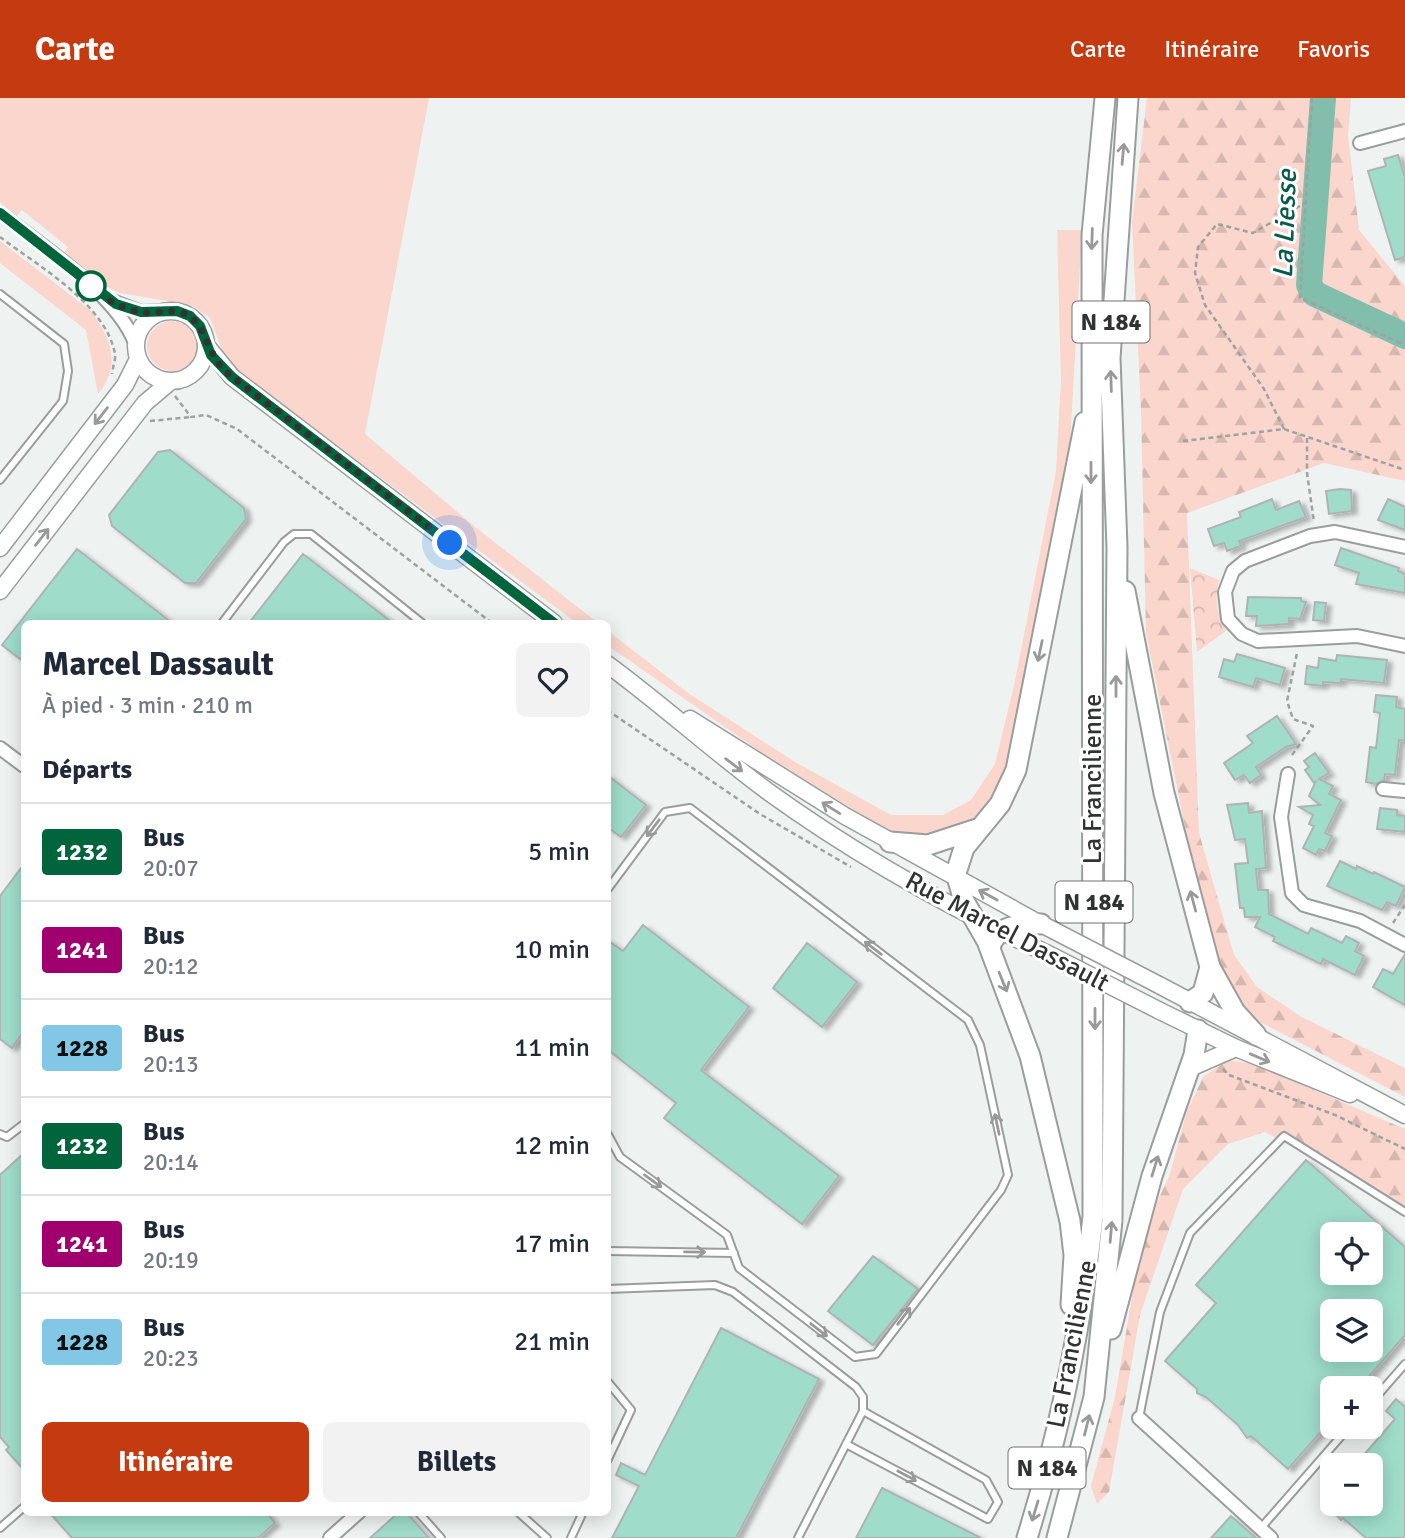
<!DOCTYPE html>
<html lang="fr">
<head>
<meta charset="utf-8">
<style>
  body { margin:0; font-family:Signika,sans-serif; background:#f2f2f3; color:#1f2937; height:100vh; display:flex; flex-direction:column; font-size:26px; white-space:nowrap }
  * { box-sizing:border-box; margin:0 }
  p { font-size:23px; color:#747a83 }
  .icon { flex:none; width:38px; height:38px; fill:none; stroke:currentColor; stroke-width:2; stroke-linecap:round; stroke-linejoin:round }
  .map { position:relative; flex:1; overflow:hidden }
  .panel { position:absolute; left:21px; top:522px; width:590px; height:896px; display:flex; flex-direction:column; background:#fff; border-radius:10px; box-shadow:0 4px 18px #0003 }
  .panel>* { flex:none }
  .badge { padding:0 14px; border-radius:5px; font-size:24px; line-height:46px }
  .controls { position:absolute; left:1320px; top:1124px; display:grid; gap:14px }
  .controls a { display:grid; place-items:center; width:63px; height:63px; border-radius:10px; background:#fff; box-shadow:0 4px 18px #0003; font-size:35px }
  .you { position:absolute; width:35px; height:35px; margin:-18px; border:5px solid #fff; border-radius:50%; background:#1a73e8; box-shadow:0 0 0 10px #1a73e833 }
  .map>.badge { position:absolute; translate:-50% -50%; box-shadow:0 0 0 4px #fff }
  h2 { padding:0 21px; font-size:26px; line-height:63px }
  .round { display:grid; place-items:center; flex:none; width:74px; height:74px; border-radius:10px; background:#f2f2f3 }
  .summary { display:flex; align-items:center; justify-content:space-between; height:119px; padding:0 21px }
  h1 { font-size:33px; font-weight:700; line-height:52px }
  .button { display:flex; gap:14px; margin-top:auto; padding:14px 21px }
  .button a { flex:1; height:80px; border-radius:10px; background:#c43b12; color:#fff; font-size:28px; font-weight:700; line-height:80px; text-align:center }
  .button a+a { background:#f2f2f3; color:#1f2937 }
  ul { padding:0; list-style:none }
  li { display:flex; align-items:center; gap:21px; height:98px; padding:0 21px; border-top:2px solid #e0e1e3 }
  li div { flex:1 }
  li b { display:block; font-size:26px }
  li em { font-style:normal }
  li .badge { min-width:77px; font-weight:700; text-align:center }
  header { display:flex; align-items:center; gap:42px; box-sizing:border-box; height:98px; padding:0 35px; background:#c43b12; color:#fff }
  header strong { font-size:33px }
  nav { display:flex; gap:38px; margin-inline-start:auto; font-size:24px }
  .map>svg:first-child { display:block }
  .grass { fill:#fad6cc }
  .forest { fill:url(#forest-firs) }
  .park { fill:url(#park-crowns) }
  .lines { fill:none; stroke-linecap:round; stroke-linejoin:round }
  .river { stroke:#81beab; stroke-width:26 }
  .building { fill:#9fddca; stroke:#afb4b3; stroke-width:2; fill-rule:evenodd; filter:url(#shadow) }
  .service-casing { stroke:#999e9c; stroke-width:10 }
  .minor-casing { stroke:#999e9c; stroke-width:16 }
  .tertiary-casing { stroke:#999e9c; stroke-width:19 }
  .trunk-casing { stroke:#999e9c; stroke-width:23 }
  .path { stroke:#9ea2a0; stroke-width:2.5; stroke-dasharray:5 3.5; stroke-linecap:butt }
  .service { stroke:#fff; stroke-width:6 }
  .minor { stroke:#fff; stroke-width:12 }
  .tertiary { stroke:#fff; stroke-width:16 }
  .trunk { stroke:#fff; stroke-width:19 }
  .tertiary-bridge-casing { stroke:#999e9c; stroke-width:19; stroke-linecap:butt }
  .tertiary-bridge { stroke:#fff; stroke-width:16 }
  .oneway { stroke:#989998 }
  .line-casing { stroke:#fff; stroke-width:16 }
  .line { stroke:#00643c; stroke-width:10 }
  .walk { stroke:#313332; stroke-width:7; stroke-dasharray:0 12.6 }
  .stop-dot { fill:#fff; stroke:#00643c; stroke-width:3.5 }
  .labels { text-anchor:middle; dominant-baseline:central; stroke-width:6; stroke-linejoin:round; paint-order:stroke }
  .shield { fill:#fff; stroke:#6f7070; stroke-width:2 }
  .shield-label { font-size:24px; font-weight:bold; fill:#313332 }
  .street-label { font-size:26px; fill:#313332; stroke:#fff }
  .water-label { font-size:28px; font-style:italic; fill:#045b49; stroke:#fff }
</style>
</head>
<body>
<header>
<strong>Carte</strong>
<nav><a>Carte</a><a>Itinéraire</a><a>Favoris</a></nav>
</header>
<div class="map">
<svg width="1405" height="1440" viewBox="0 0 1405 1440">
  <defs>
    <pattern id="forest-firs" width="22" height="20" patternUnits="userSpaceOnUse" patternTransform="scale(1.75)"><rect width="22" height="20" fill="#fad6cc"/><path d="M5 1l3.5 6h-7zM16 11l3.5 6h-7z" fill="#d7b8b0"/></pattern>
    <pattern id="park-crowns" width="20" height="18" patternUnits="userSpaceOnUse" patternTransform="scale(1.75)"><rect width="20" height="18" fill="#fad6cc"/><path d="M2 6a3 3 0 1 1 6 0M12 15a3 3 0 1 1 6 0" fill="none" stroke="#d7b8b0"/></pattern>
    <filter id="shadow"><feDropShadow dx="5" dy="3" stdDeviation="2" flood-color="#0004"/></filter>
  </defs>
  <rect width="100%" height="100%" fill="#eef3f1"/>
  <path class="grass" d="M0 0H429L365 336 474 428 598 525H577L238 274 225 260 210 220 191 207 120 195 107 189 64 155 68 149 22 112 17 118 0 104Z
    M1057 132H1082L1069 365 1011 662 999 697 981 719 938 738 899 737 876 726 758 652 607 547V532L688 595 795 664 891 717H943L971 702 995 666 1015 583 1056 373 1061 283Z
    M0 143 90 212C111 240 122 267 98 296L86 232 0 165Z
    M147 248a25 25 0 1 1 50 0a25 25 0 1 1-50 0Z"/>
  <path class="forest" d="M1147 0H1351L1348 38 1359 132 1405 188V383L1324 365 1187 415 1199 735 1234 857 1257 889 1302 919 1405 970V999L1256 922 1224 883 1189 749 1146 535 1141 313 1132 124Z
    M1228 962 1254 966 1405 1031V1108L1265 1034 1228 1046 1183 1091 1140 1217 1109 1394 1097 1406 1091 1388 1115 1299 1143 1135 1170 1076 1186 1016 1203 979Z"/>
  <path class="park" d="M1190 470 1219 482C1214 501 1217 515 1226 533L1197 554Z"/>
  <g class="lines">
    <path class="river" d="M1323 0 1309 187 1315 196 1405 238"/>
  </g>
  <path class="building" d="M1398 57 1405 80V159L1395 162 1368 73 1386 68 1384 61Z
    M170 352 244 410 246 421 196 485H185L145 454 112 428 109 417 158 354Z
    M1340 391 1351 392 1352 413 1329 416 1326 393Z
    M1272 401 1276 412 1299 403 1306 419 1239 443 1241 448 1227 453 1224 445 1214 448 1208 431 1241 419 1239 414Z
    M1388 401 1405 409V432L1378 422Z
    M1341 450 1399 470 1398 473 1405 476V495L1356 486 1359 475 1335 467Z
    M77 451 172 525H24V564L2 547Z
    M303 456 393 525H249Z
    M1248 499 1301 500V503L1306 504 1300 521 1289 520V526L1256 528 1257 518H1246Z
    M1315 504 1326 505 1324 523 1313 522Z
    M1237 556 1285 570 1280 587 1256 580 1253 589 1219 579 1224 561 1234 564Z
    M1337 557 1387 562 1384 585 1341 581V585L1323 584V588L1305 586 1307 568 1318 570 1319 560 1336 563Z
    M1376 597 1397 599 1396 609 1405 611V643L1399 642 1395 677 1385 676 1384 682 1376 686 1366 684 1370 649 1376 650 1378 633 1380 615 1374 614Z
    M1277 618 1296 646 1286 649 1256 669 1261 677 1250 685 1244 677 1235 682 1224 665 1253 645 1247 638Z
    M1315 655 1329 675 1319 681 1333 688 1329 696 1341 702 1325 735 1332 738 1325 753 1319 751 1316 757 1303 750 1314 728 1309 726 1313 717 1299 709 1320 707 1309 698 1316 683 1314 685 1305 672 1309 669 1304 663Z
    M607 677 646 707 621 739 607 729Z
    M1248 705 1249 715 1262 713 1266 770 1256 771 1258 792H1268L1269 816 1308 836 1311 830 1342 845 1346 838 1359 845 1355 853 1364 858 1355 877 1323 861 1321 866 1273 843 1275 839 1255 829 1260 819H1245L1244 810H1240L1235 766 1248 765 1245 741 1235 742 1227 707Z
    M1380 710 1397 712V717L1405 718V734L1377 731Z
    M1340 763 1356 771 1357 768 1373 776 1374 774 1405 789 1396 808 1387 804 1382 812 1327 788Z
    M24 766V933L12 950 0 941V798Z
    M643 827 749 909 701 972 839 1078 802 1126 664 1020 676 1005 607 951V842L623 853Z
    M807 845 857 884 822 929 773 890Z
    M1405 856V907L1373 889 1383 871 1393 876Z
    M24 1055V1372L6 1352 9 1349 0 1339V1077Z
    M1306 1062 1405 1149V1237L1359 1290H1332V1321L1288 1371 1251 1338 1247 1340 1238 1327 1206 1299 1197 1295V1291L1165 1263 1216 1205 1196 1187ZM1332 1136H1370V1174H1332ZM1332 1213H1370V1251H1332Z
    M873 1158 918 1191 873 1247 828 1213Z
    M721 1230 819 1281 736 1440H612L639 1388 616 1377 621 1365 645 1377Z
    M1396 1301 1405 1309V1440H1366L1343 1420 1341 1422 1326 1405H1370V1367H1355L1395 1321 1386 1313Z
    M882 1390 981 1440H856Z
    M49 1414H266L275 1425 258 1440H72Z
    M399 1414H406L429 1440H370Z
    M1231 1418 1256 1440H1211Z"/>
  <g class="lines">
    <g class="service-casing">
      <path id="service" d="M0 196 64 246 68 273 63 303 0 382
        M222 525 284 444 294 436H311L422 525
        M607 792 665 714 690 710 968 922 980 947 1008 1077 1001 1092 876 1256 855 1259 739 1170 727 1137 620 1059 607 1035
        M0 1036 7 1039 24 1026
        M607 1153 734 1155
        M607 1191 715 1187 733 1194 856 1289 863 1299V1313L798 1440
        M607 1283 631 1312 607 1363
        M1370 1306 1405 1266
        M1139 1320 1160 1214 1190 1135 1284 1038 1405 1114
        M846 1346 988 1421 998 1404 986 1382 863 1313
        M418 1414 441 1440
        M518 1414 547 1440
        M0 1430 24 1409
        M1260 1431 1350 1328
        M571 1440 583 1414"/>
    </g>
    <g class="minor-casing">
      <path id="minor" d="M1360 45 1405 33
        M0 115C42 149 116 195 135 245
        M112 203 141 214 163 213
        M1405 449 1335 434 1310 438 1245 463 1233 473 1225 494 1228 521 1242 536 1258 543 1357 538 1405 548
        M0 650 24 668
        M1288 676 1281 719 1292 795 1304 807 1360 823 1405 847
        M1383 691 1405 693
        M1139 1320 1271 1440
        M330 1440 359 1414"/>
    </g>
    <g class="tertiary-casing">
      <path id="tertiary" d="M136 248a35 35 0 1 1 70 0a35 35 0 1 1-70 0Z
        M206 247 232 279 554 525
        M0 450 125 287 138 261
        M0 493 145 305 171 283
        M607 566C663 607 714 654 770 695 856 757 951 810 1046 855
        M690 621 845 718 1042 827
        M1159 887 1405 1017
        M1160 913 1236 950 1350 996
        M1190 970 1236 950"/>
    </g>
    <g class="trunk-casing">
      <path id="trunk" d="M1125 493 1164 695 1210 869 1235 914 1256 937
        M890 744 928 747 977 731
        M990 850C994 828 1023 825 1041 826
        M1190 904 1203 895 1210 869
        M1071 1207 1074 1157 1070 1123 1030 958 987 843 964 803 956 775 964 750 1000 706 1016 672 1085 324
        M1111 1231 1152 1078 1194 957 1198 932
        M1027 1440C1059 1336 1082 1227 1093 1118L1092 137 1105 0
        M1057 1440 1094 1299 1112 1122 1117 449 1110 260 1128 0"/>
    </g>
    <path class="path" d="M1312 0 1300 200 1405 247
      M0 139C38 168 106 206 115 256 116 262 112 271 112 276
      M175 298 191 319 206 317 237 331 492 525
      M150 323 191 319
      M1284 331 1264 291 1205 207 1195 175 1198 149 1217 126 1253 135 1305 105
      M1307 340V375L1314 424
      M1183 343 1284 331 1405 372
      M607 612 760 716 851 769
      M1292 657 1313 628 1293 621 1287 603 1297 555
      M1393 825 1405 807
      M1223 971 1229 977 1335 1017 1405 1051"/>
    <use href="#service" class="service"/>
    <use href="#minor" class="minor"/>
    <use href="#tertiary" class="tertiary"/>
    <use href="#trunk" class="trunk"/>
    <g class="tertiary-bridge-casing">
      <path id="tertiary-bridge" d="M1047 829 1159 887
        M1046 855 1160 913"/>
    </g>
    <use href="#tertiary-bridge" class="tertiary-bridge"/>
  </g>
  <defs><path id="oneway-shaft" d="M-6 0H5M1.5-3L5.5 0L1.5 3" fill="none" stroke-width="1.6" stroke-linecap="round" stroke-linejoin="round" transform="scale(1.75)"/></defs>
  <g class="oneway">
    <use href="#oneway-shaft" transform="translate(1123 56) rotate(-85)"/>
    <use href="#oneway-shaft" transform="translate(1092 141) rotate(92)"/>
    <use href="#oneway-shaft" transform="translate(1111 283) rotate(-92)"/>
    <use href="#oneway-shaft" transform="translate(101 318) rotate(128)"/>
    <use href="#oneway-shaft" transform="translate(1091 375) rotate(90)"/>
    <use href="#oneway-shaft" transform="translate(42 439) rotate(-52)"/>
    <use href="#oneway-shaft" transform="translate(1040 553) rotate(102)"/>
    <use href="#oneway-shaft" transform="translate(1116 588) rotate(-90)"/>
    <use href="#oneway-shaft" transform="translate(734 667) rotate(37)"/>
    <use href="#oneway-shaft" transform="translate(831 710) rotate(-148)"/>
    <use href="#oneway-shaft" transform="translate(653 730) rotate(127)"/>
    <use href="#oneway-shaft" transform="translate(988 797) rotate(-151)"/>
    <use href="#oneway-shaft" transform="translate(1193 803) rotate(-105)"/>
    <use href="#oneway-shaft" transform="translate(873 850) rotate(-143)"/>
    <use href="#oneway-shaft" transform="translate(1003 884) rotate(68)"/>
    <use href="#oneway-shaft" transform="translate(1095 921) rotate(90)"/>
    <use href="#oneway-shaft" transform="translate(1260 960) rotate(23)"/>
    <use href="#oneway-shaft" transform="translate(997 1026) rotate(-102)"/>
    <use href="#oneway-shaft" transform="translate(1155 1068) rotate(-73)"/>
    <use href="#oneway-shaft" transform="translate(653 1083) rotate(36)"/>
    <use href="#oneway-shaft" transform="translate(1111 1134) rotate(-85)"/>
    <use href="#oneway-shaft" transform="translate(695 1154) rotate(1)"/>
    <use href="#oneway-shaft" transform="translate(904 1218) rotate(-53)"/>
    <use href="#oneway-shaft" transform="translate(819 1232) rotate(38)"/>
    <use href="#oneway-shaft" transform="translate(1087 1327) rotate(-76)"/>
    <use href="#oneway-shaft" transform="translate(907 1378) rotate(28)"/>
    <use href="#oneway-shaft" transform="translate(1035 1413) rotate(107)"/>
  </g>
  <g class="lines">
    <g class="line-casing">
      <path id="line" d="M0 115 116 206 141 214 177 213 190 218 200 228 211 257 232 279 554 525"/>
    </g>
    <use href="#line" class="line"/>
    <path class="walk" d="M91 188C99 199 129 215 150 215 163 214 175 210 187 217 206 227 207 256 226 274L450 445"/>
  </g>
  <circle class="stop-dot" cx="91" cy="188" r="14"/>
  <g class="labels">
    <g class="shield">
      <rect x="1072.5" y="203.5" width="77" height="41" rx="5"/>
      <rect x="1055.5" y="783.5" width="77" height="41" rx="5"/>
      <rect x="1008.5" y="1349.5" width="77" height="41" rx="5"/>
    </g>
    <g class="shield-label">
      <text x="1111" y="224">N 184</text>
      <text x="1094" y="804">N 184</text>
      <text x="1047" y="1370">N 184</text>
    </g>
    <g class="street-label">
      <text transform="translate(1093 681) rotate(-90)">La Francilienne</text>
      <text transform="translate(1007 834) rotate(28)">Rue Marcel Dassault</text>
      <text transform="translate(1072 1246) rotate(-79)">La Francilienne</text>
    </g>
    <g class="water-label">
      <text transform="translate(1285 126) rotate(-88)">La Liesse</text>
    </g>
  </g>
</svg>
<div class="controls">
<a><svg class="icon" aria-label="locate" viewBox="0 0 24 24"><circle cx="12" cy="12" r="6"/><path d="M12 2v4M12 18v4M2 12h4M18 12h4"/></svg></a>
<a><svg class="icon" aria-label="layers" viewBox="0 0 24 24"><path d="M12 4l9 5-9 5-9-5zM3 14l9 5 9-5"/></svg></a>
<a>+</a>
<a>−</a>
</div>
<div class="you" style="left:450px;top:445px"></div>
<section class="panel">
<div class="summary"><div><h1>Marcel Dassault</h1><p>À pied · 3 min · 210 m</p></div><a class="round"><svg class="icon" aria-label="heart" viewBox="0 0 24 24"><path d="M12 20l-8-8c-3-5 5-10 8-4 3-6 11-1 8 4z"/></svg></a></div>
<h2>Départs</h2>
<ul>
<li><span class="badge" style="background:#00643c;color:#fff">1232</span><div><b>Bus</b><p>20:07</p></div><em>5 min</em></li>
<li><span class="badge" style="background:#a0006e;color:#fff">1241</span><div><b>Bus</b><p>20:12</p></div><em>10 min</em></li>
<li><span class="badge" style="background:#82c8e6;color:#111">1228</span><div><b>Bus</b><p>20:13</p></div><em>11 min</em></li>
<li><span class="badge" style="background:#00643c;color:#fff">1232</span><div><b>Bus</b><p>20:14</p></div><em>12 min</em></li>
<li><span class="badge" style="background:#a0006e;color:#fff">1241</span><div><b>Bus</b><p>20:19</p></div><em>17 min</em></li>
<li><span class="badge" style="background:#82c8e6;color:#111">1228</span><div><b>Bus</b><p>20:23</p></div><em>21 min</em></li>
</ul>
<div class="button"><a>Itinéraire</a><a>Billets</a></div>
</section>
</div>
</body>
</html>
